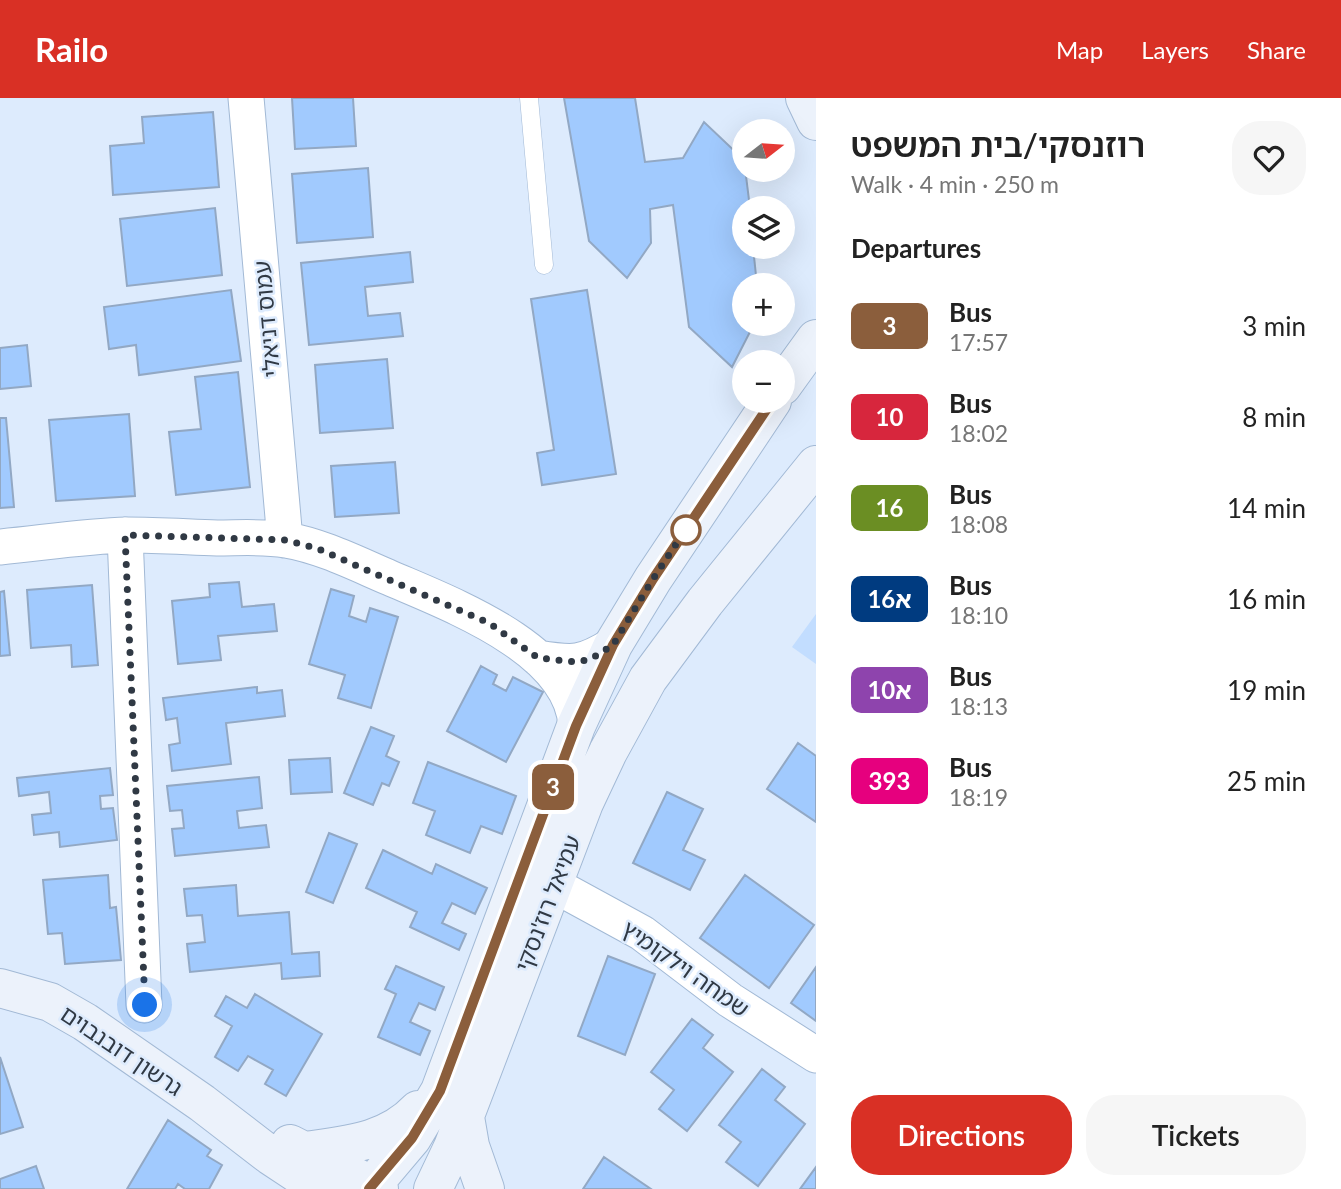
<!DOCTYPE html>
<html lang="en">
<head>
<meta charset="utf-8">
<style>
  body { margin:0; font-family:Lato,"Noto Sans Hebrew",sans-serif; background:#f6f6f6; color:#222; height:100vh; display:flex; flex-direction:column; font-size:26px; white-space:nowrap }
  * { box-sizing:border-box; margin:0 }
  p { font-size:23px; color:#767676 }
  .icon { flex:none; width:38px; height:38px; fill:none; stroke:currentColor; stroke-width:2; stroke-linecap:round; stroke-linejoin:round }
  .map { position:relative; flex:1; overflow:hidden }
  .side { display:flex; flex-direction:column; background:#fff; width:525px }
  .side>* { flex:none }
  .badge { padding:0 14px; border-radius:10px; font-size:24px; line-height:46px }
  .needle { width:46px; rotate:73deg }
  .controls { position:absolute; left:732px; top:21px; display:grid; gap:14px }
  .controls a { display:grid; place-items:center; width:63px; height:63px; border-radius:50%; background:#fff; box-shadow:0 7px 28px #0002; font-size:35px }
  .you { position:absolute; width:35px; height:35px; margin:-18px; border:5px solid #fff; border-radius:50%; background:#1a73e8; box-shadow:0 0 0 10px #1a73e833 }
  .map>.badge { position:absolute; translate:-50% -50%; box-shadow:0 0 0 4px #fff }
  h2 { padding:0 35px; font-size:26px; line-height:63px }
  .round { display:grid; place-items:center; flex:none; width:74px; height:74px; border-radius:28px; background:#f6f6f6 }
  .summary { display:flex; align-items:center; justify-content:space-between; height:119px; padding:0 35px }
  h1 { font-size:33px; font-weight:600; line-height:52px }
  .cta { display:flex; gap:14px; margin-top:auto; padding:14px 35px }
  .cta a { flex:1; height:80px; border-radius:28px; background:#d93025; color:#fff; font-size:28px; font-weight:600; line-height:80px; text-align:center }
  .cta a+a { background:#f6f6f6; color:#222 }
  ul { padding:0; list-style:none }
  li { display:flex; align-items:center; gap:21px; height:91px; padding:0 35px }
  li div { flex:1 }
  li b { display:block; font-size:26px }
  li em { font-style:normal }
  li .badge { min-width:77px; font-weight:700; text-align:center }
  header { display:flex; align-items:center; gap:42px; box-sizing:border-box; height:98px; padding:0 35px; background:#d93025; color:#fff }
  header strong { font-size:33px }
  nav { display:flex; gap:38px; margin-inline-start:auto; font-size:24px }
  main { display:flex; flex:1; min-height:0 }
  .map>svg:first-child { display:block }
  .green { fill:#c2ddff }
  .building { fill:#a1cafe; stroke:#92a8c4; stroke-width:2 }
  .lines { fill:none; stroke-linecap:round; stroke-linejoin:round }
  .lane-casing { stroke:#a2b9d5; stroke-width:19 }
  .street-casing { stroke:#a2b9d5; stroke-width:37 }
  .secondary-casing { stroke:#a2b9d5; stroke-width:40 }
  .lane { stroke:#fff; stroke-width:18 }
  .street { stroke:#fff; stroke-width:35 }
  .secondary { stroke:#ecf2fb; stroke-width:38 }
  .line-casing { stroke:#fff; stroke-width:16 }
  .line { stroke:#8b5e3c; stroke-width:10 }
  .walk { stroke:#303944; stroke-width:7; stroke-dasharray:0 12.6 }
  .stop-dot { fill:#fff; stroke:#8b5e3c; stroke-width:3.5 }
  .labels { text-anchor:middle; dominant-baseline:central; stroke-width:5; stroke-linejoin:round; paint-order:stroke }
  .street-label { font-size:23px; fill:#303944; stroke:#ddebfd }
</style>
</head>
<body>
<header>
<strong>Railo</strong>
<nav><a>Map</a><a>Layers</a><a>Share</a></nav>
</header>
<main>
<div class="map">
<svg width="816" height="1091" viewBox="0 0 816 1091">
  <rect width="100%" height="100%" fill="#ddebfd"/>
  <path class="green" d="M816 516V566L792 549Z"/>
  <path class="building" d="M292 0H353L356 48 295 51Z
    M564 0H635L645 64 683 60 704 24 744 62 750 110H744V149H753L757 187H744V226H754L732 269 689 229 673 107 650 111 651 145 627 180 589 143Z
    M213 14 219 89 113 97 110 48 144 45 142 19Z
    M368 70 373 139 297 145 292 76Z
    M215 110 222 177 127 188 120 121Z
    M410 154 413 184 365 189 368 218 400 215 403 238 309 247 301 165Z
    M231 192 241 263 139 277 136 247 109 251 104 209Z
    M587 192 616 376 542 387 537 355 554 352 531 201Z
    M27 247 31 288 0 291V250Z
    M387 261 393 330 320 335 315 267Z
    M238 274 250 389 176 397 169 334 201 331 195 279Z
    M129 316 135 398 56 403 49 322Z
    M0 320H6L14 409 0 410Z
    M395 364 399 415 335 419 331 368Z
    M239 484 242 509 274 506 277 533 218 538 221 562 178 566 172 503 210 499 209 486Z
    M92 487 98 567 72 569 71 547 31 550 27 492Z
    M331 491 354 498 349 518 366 524 370 510 398 519 371 610 338 600 345 577 309 566Z
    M4 493 10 557 0 558V494Z
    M481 568 497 577 493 586 506 593 513 579 543 594 506 664 447 633Z
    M257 589V595L282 592 285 618 226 625 231 666 172 673 169 647 180 645 177 620 166 622 163 600Z
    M371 629 394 638 386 658 399 664 389 688 382 685 373 707 344 695Z
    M798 645 816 658V724L767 691Z
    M330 660 332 694 291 696 289 662Z
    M428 664 516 698 502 736 481 728 470 755 426 737 435 713 413 705Z
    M110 670 113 697 100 698 101 711 113 710 117 742 60 749 59 734 34 737 32 717 51 715 49 694 19 698 17 680Z
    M259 679 262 710 237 713 239 730 266 727 269 749 175 758 172 731 184 730 182 712 170 713 167 688Z
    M667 694 703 711 683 752 705 762 690 792 633 765Z
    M329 735 357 746 333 805 306 794Z
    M383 752 432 776 436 766 487 790 475 816 452 805 442 825 466 836 459 852 410 829 417 814 366 790Z
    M108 777 110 810 116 809 121 862 65 866 62 835 48 836 43 782Z
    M745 777 814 827 769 890 700 840Z
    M236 787 238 818 289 814 292 856 319 854 320 878 282 881 281 865 190 874 187 846 205 844 202 817 187 818 184 791Z
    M608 858 655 876 625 957 578 938Z
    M396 868 444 889 435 912 419 905 410 924 430 933 420 957 378 939 396 896 385 891Z
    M816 869V923L791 905Z
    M255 896 322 936 286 998 265 986 273 972 248 958 238 973 215 959 232 928 215 918 226 898 247 910Z
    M692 921 713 937 703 950 733 974 687 1033 659 1011 674 992 651 974Z
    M0 959 23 1029 0 1036Z
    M762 971 785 989 775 1002 805 1026 758 1088 726 1064 741 1044 719 1027Z
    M168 1022 211 1052 207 1058 222 1067 209 1091H185L178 1086 175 1091H127Z
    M604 1059 651 1091H583Z
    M36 1068 44 1091H0V1081Z
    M816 1069V1091H800Z"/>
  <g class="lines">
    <g class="lane-casing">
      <path id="lane" d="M529 0 544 167"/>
    </g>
    <g class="street-casing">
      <path id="street" d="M246 0 285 442
        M125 437 144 907
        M0 449C42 445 85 438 127 437 157 437 187 439 217 440 239 440 264 438 286 442 322 448 357 466 390 480 450 506 572 551 576 628
        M538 560C574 566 582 566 613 547
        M554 787 642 835 730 902 816 957"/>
    </g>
    <g class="secondary-casing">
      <path id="secondary" d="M805 0 816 23
        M782 288 816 241
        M0 890 50 904 85 924 202 1005 271 1058 321 1091
        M465 1019 470 1048 485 1091
        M290 1046 379 1091
        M305 1053C347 1047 388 1044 418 1012
        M369 1091 412 1040 440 993 576 628 613 547 653 481 772 303
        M433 1091 453 1049 584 705 608 654 648 581 705 504 816 367"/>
    </g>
    <use href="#lane" class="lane"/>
    <use href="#street" class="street"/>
    <use href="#secondary" class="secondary"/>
  </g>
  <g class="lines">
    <g class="line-casing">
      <path id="line" d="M369 1091 412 1040 440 993 576 628 613 547 653 481 772 303"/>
    </g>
    <use href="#line" class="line"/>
    <path class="walk" d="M145 907 125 437 285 442 316 450 489 525 538 560 577 564 591 561 613 547 653 481 692 422 686 432"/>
  </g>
  <circle class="stop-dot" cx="686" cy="432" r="14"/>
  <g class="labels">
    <g class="street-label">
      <text transform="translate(266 221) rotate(-95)">עמוס דניאלי</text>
      <text transform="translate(547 805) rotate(-69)">עמיאל רוז'נסקי</text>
      <text transform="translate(686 870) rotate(35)">שמחה וילקומיץ</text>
      <text transform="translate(122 952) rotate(34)">גרשון דובנבוים</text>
    </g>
  </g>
</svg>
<div class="controls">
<a><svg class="needle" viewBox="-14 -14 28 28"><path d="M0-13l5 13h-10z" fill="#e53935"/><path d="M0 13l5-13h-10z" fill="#767676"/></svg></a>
<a><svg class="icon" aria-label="layers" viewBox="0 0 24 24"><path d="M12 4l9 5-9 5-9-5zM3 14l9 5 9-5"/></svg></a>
<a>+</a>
<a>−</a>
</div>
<div class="you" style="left:145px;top:907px"></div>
<b class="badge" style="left:553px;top:689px;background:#8b5e3c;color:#fff">3</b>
</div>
<section class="side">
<div class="summary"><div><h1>רוזנסקי/בית המשפט</h1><p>Walk · 4 min · 250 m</p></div><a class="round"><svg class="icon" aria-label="heart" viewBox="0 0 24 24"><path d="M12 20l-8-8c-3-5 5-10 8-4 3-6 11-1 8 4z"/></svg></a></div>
<h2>Departures</h2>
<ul>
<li><span class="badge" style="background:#8b5e3c;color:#fff">3</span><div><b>Bus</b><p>17:57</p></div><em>3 min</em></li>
<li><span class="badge" style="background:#d7263d;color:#fff">10</span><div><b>Bus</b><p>18:02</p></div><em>8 min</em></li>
<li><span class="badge" style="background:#6b8e23;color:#fff">16</span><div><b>Bus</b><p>18:08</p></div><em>14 min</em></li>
<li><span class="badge" style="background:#003b80;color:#fff">16א</span><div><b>Bus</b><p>18:10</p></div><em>16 min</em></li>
<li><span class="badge" style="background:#8e44ad;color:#fff">10א</span><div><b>Bus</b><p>18:13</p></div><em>19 min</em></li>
<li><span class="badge" style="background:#e6007e;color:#fff">393</span><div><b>Bus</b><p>18:19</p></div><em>25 min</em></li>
</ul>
<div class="cta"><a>Directions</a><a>Tickets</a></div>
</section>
</main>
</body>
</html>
